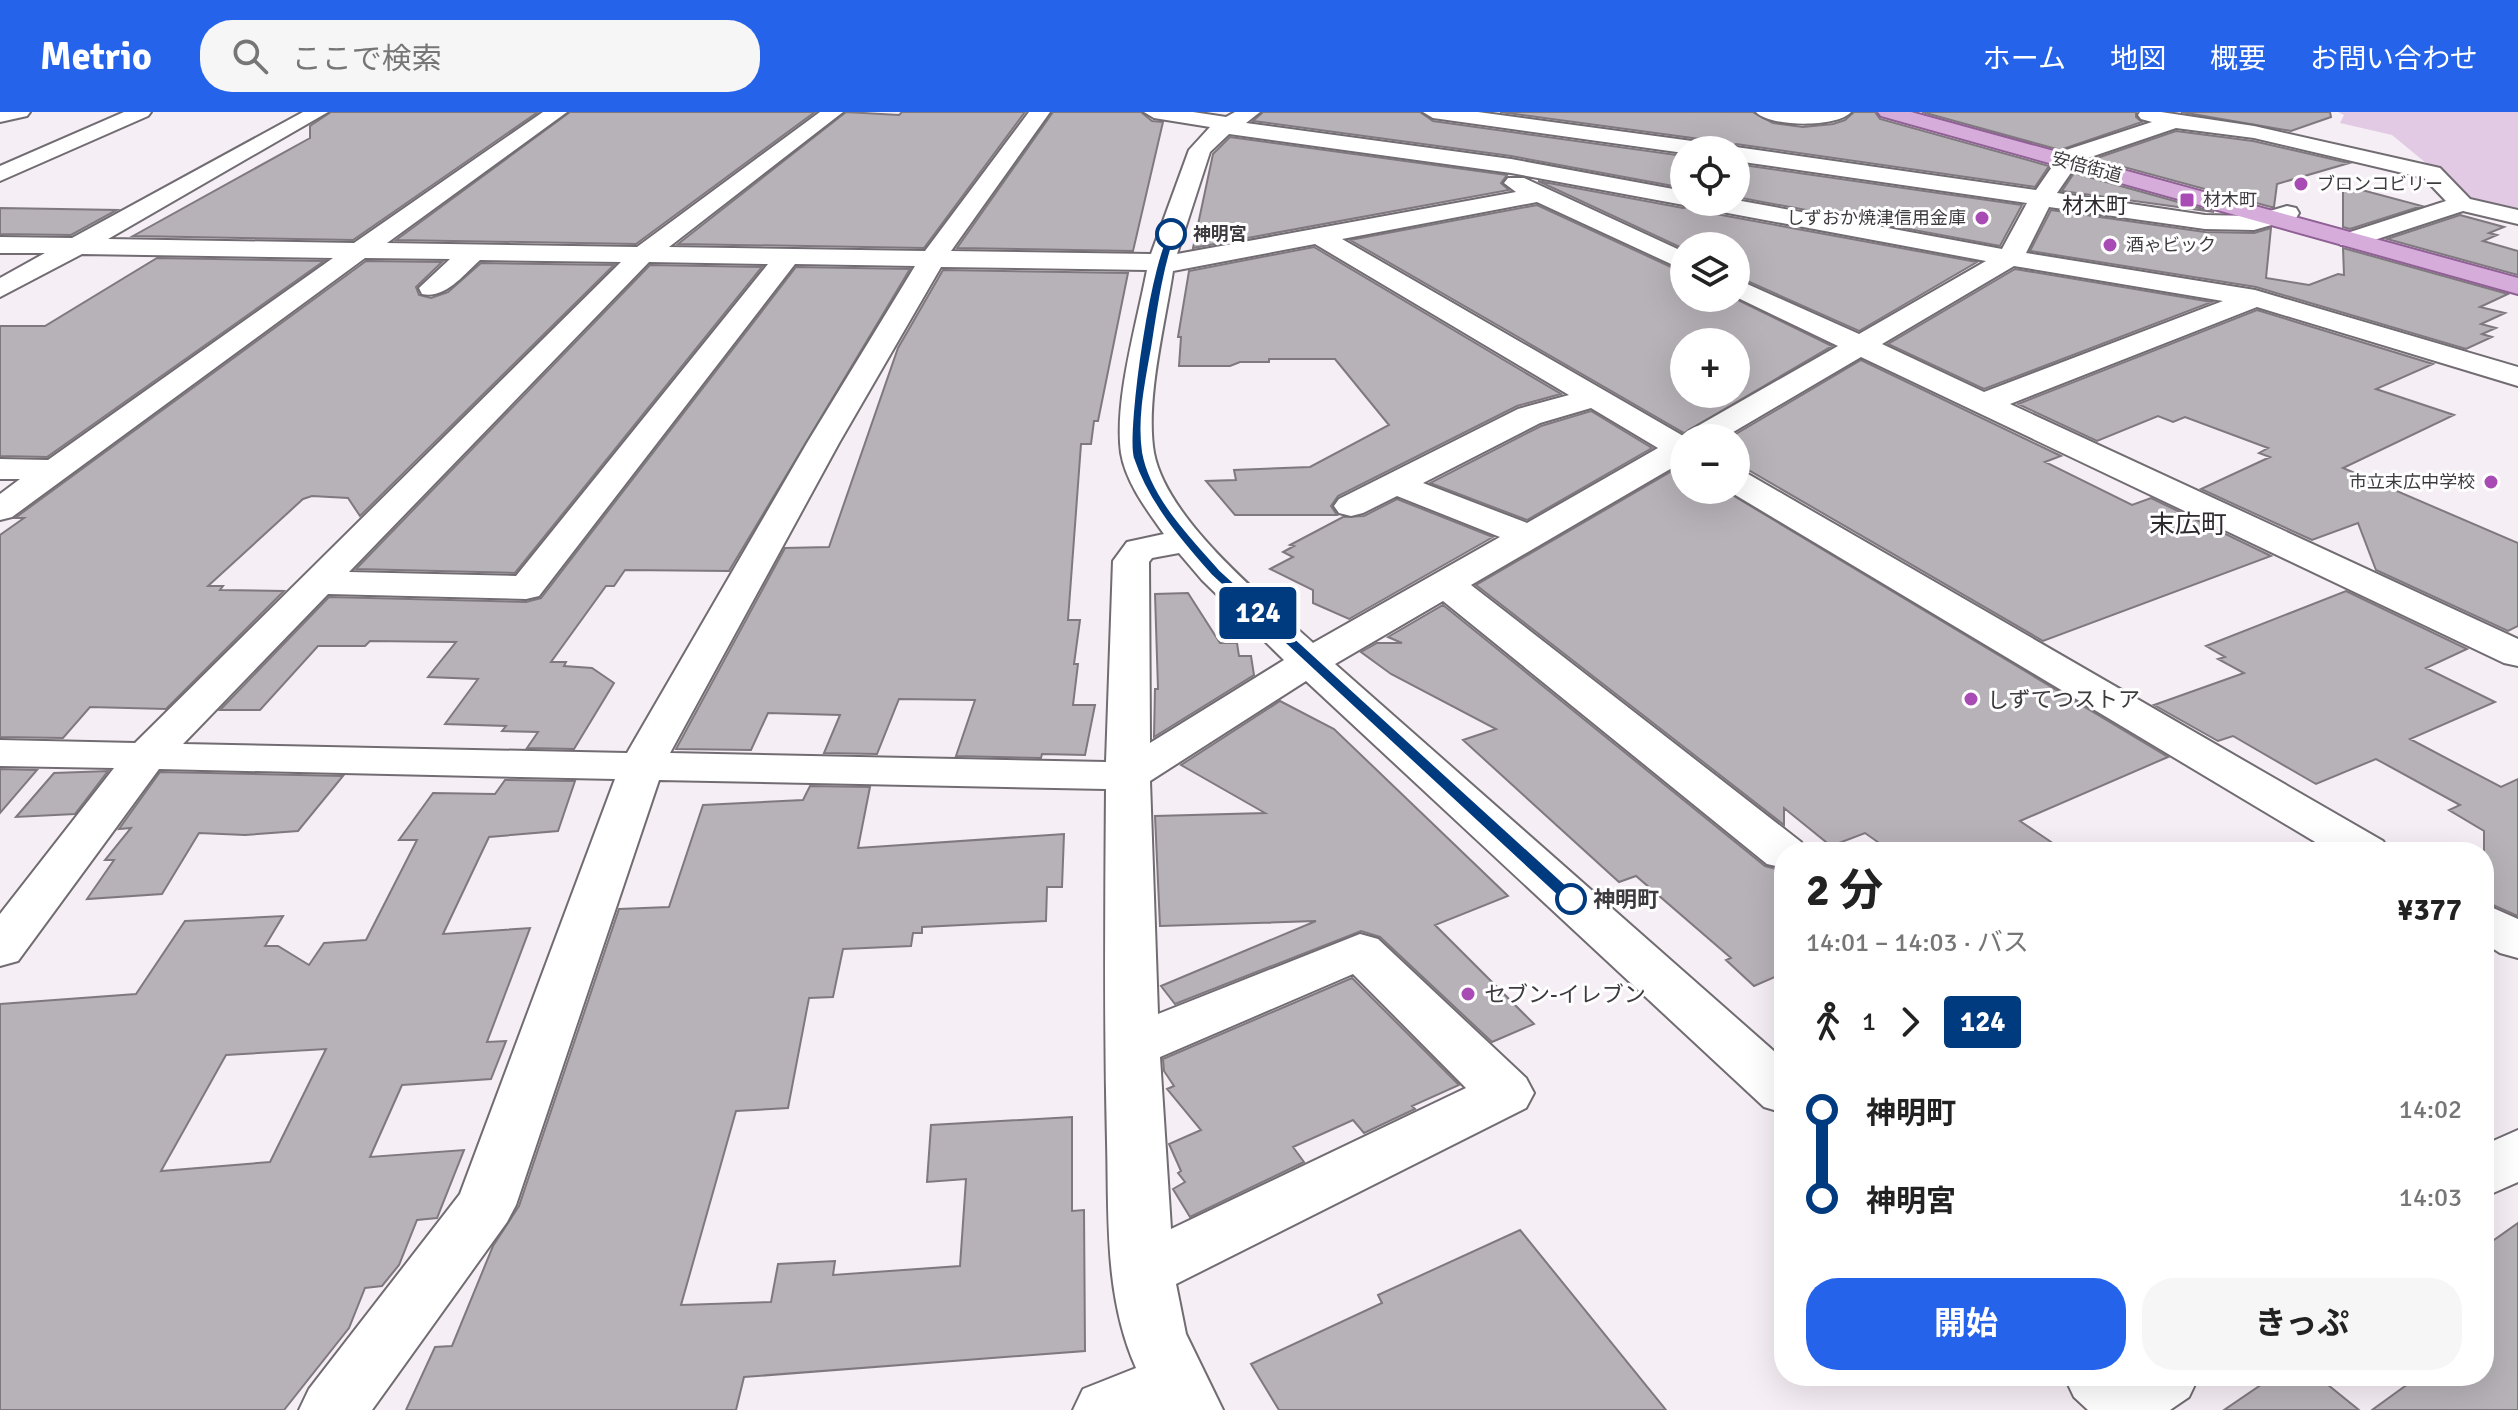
<!DOCTYPE html>
<html lang="ja">
<head>
<meta charset="utf-8">
<style>
  body { margin:0; font-family:Signika,"Noto Sans JP",sans-serif; background:#f6f6f6; color:#222; height:100vh; display:flex; flex-direction:column; font-size:30px; white-space:nowrap }
  * { box-sizing:border-box; margin:0 }
  p { font-size:26px; color:#767676 }
  .icon { flex:none; width:44px; height:44px; fill:none; stroke:currentColor; stroke-width:2; stroke-linecap:round; stroke-linejoin:round }
  .map { position:relative; flex:1; overflow:hidden }
  .details { position:absolute; left:1774px; top:730px; width:720px; height:544px; display:flex; flex-direction:column; background:#fff; border-radius:32px; box-shadow:0 8px 32px #0002 }
  .details>* { flex:none }
  .badge { padding:0 16px; border-radius:6px; font-size:28px; line-height:52px }
  .controls { position:absolute; left:1670px; top:24px; display:grid; gap:16px }
  .controls a { display:grid; place-items:center; width:80px; height:80px; border-radius:50%; background:#fff; box-shadow:0 8px 32px #0002; font-size:40px }
  .map>.badge { position:absolute; translate:-50% -50%; box-shadow:0 0 0 4px #fff }
  .legs { display:flex; align-items:center; gap:12px; height:88px; padding:0 32px; font-size:26px }
  .legs p { margin-inline-start:auto }
  .summary { display:flex; align-items:center; justify-content:space-between; height:136px; padding:0 32px }
  h1 { font-size:44px; font-weight:700; line-height:60px }
  .button { display:flex; gap:16px; margin-top:auto; padding:16px 32px }
  .button a { flex:1; height:92px; border-radius:32px; background:#2563eb; color:#fff; font-size:32px; font-weight:700; line-height:92px; text-align:center }
  .button a+a { background:#f6f6f6; color:#222 }
  ul { padding:0 32px; list-style:none }
  li { display:flex; align-items:center; gap:28px; height:88px; font-size:30px }
  li i { display:grid; place-items:center; width:12px; height:100%; margin:0 10px; background:currentColor }
  li i::after { content:''; width:20px; height:20px; margin:-10px; border:6px solid; border-radius:50%; background:#fff }
  li p { margin-inline-start:auto }
  li:first-child i { background:linear-gradient(#0000 50%,currentColor 0) }
  li:last-child i { background:linear-gradient(currentColor 50%,#0000 0) }
  header { display:flex; align-items:center; gap:48px; box-sizing:border-box; height:112px; padding:0 40px; background:#2563eb; color:#fff }
  header strong { font-size:38px }
  nav { display:flex; gap:44px; margin-inline-start:auto; font-size:28px }
  .search { width:560px; height:72px; background:#f6f6f6; display:flex; align-items:center; gap:20px; box-sizing:border-box; padding:0 28px; border-radius:32px; color:#767676; font-size:30px }
  .map>svg:first-child { display:block }
  .green { fill:#e2cae4 }
  .building { fill:#b7b1b8; stroke:#7f797f; stroke-width:2; fill-rule:evenodd }
  .lines { fill:none; stroke-linecap:round; stroke-linejoin:round }
  .minor-casing { stroke:#716c72; stroke-width:4 }
  .major-casing { stroke:#8f6094; stroke-width:4 }
  .minor { fill:#fff; fill-rule:evenodd }
  .major { fill:#d6acdb; fill-rule:evenodd }
  .line-1 { fill:#003b80; stroke:#fff; stroke-width:2 }
  .poi-dot { fill:#a94bb4; stroke:#fffeff; stroke-width:3 }
  .stop-1-dot { fill:#fff; stroke:#003b80; stroke-width:4 }
  .labels { text-anchor:middle; dominant-baseline:central; stroke-width:6; stroke-linejoin:round; paint-order:stroke }
  .far-street-label { font-size:18px; fill:#3d3b3e; stroke:#fffeff }
  .far-poi-label { font-size:18px; fill:#3d3b3e; stroke:#fffeff; text-anchor:start }
  .far-stop-label { font-size:18px; font-weight:bold; fill:#3d3b3e; stroke:#fffeff; text-anchor:start }
  .far-quarter-label { font-size:22px; fill:#2d292e; stroke:#fffeff }
  .poi-label { font-size:22px; fill:#3d3b3e; stroke:#fffeff; text-anchor:start }
  .stop-label { font-size:22px; font-weight:bold; fill:#3d3b3e; stroke:#fffeff; text-anchor:start }
  .quarter-label { font-size:26px; fill:#2d292e; stroke:#fffeff }
</style>
</head>
<body>
<header>
<strong>Metrio</strong>
<div class="search"><svg class="icon" aria-label="search" viewBox="0 0 24 24"><circle cx="10" cy="10" r="6"/><path d="M15 15l6 6"/></svg>ここで検索</div>
<nav><a>ホーム</a><a>地図</a><a>概要</a><a>お問い合わせ</a></nav>
</header>
<div class="map">
<svg width="2518" height="1298" viewBox="0 0 2518 1298">
  <rect width="100%" height="100%" fill="#f5eef5"/>
  <path class="green" d="M2338 0H2518V104L2478 94 2392 23 2340 11 2344 3Z"/>
  <path class="building" d="M331 0H538L353 128 133 124 310 26V14Z
    M570 0H815L636 132 396 128Z
    M846 0 899 3 902 0H1025L924 136 678 132Z
    M1053 0H1141L1152 9 1163 10 1133 139 957 136Z
    M1263 0H1420L1433 9 1684 44V76L1511 44 1253 9Z
    M1500 0H1753L1773 11 1803 15 1833 12 1845 8 1854 0H1875L1880 7 2049 54 2035 75 1736 32 1721 38 1707 28Z
    M1922 0H2136V5L2142 10 2060 38Z
    M2181 0H2330L2331 5 2291 19Z
    M2176 19 2253 29 2349 51 2277 72 2274 95H2271L2094 47Z
    M1230 25 1507 63 1501 71 1509 78 1193 136 1213 42Z
    M1736 52 2022 93 2000 134 1736 85Z
    M2074 61 2214 100 2062 79Z
    M1538 69 1683 96 1693 94 1705 100 1977 150 1859 219 1736 164V134H1684V137Z
    M2343 73 2422 94 2350 117 2343 115Z
    M1537 93 1684 161V186H1734L1832 234 1684 321 1350 128ZM1684 230H1736V282H1684Z
    M0 96 117 98 71 123 0 122Z
    M2051 98 2205 120 2254 121 2271 116 2266 166 2309 173 2338 162 2344 163 2343 136 2508 182 2480 195 2505 201 2481 212 2496 216 2482 222 2492 225 2466 237 2256 175 2030 139Z
    M2460 103 2504 115 2489 121 2497 123 2483 129 2518 139V163L2387 127Z
    M1314 135 1561 282 1517 294 1338 384 1331 394 1337 403H1235L1206 369 1236 368 1234 358 1310 355 1389 313 1335 247H1269V250H1240L1230 254H1179L1181 225H1178L1189 159Z
    M157 146 324 149 47 345 0 344V214H45Z
    M366 149 442 150 416 175 419 183 431 186 448 180 481 151 614 153 360 404 348 386 312 384 303 387 208 474H223L220 478 284 479 166 597 90 595 63 626 0 625V423L24 406H15Z
    M650 153 762 155 515 461 356 457Z
    M796 155 910 157 729 459 625 458 614 474H606L551 550H566L564 554 592 556 614 571 574 637 527 636 538 620 502 619 506 614 445 612 478 567 428 565 456 530 370 529 365 534H318L260 598H220L329 485 526 490 541 486Z
    M2015 157 2212 190 1984 277 1888 232Z
    M943 158 1128 161 1098 309H1094L1091 332H1081L1068 508H1080L1074 552H1078L1073 593H1095L1085 643 1042 642 1041 646 956 644 975 588 899 587 877 642 824 641 840 603 768 601 751 638 676 637 785 436 829 435 898 236Z
    M2257 198 2433 252 2376 277 2454 303 2343 356 2518 431V514L2508 519 2376 458 2358 411 2312 428 2201 377 2270 345 2259 341 2268 336 2185 305 2173 310 2158 304 2097 329 2018 292Z
    M1861 248 2061 344 2045 350 2132 393 2151 386 2271 444 2043 529 1750 359 1736 356V326H1729Z
    M1591 299 1652 336 1527 408 1430 371 1541 314Z
    M1684 352V378H1724L2168 645 2020 709 2066 740H1892L1865 721 1831 734 1784 696V713L1476 473Z
    M1397 387 1493 425 1349 507 1313 491V478L1270 457 1293 445 1283 440 1294 434 1290 433 1343 405 1364 404Z
    M2346 479 2467 537 2426 556 2495 590 2410 627 2501 675 2518 667V804L2484 789V719L2449 698 2460 693 2376 647 2316 672 2233 624 2218 629 2154 593 2244 561 2218 547 2225 545 2206 534Z
    M1188 481 1220 531H1237L1239 544H1251L1254 563 1154 625 1155 577H1158L1155 482Z
    M1443 493 1765 754 1784 759V861L1754 874 1726 848 1731 846 1636 764 1619 770 1463 628 1496 617 1391 562 1361 540 1377 531H1402L1388 525Z
    M1280 589 1334 617 1508 784 1435 813 1534 912 1492 930 1380 825 1361 819 1175 892 1161 874 1316 809 1160 814 1155 704 1265 701 1181 653Z
    M0 657 37 658 0 701Z
    M108 659 75 702 16 705 54 661Z
    M160 660 343 664 298 719 245 723 199 721 162 782 87 787 114 748H105L131 716 119 717Z
    M505 668 575 669 558 719 489 725 443 822 530 816 487 930 506 929 491 967 402 973 370 1045 464 1038 437 1106 417 1108 399 1153 382 1174 365 1176 349 1216 284 1298H0V892L136 882 185 809 283 804 265 834H278L309 853 324 831 366 828 417 728H399L433 681 495 682ZM326 937 270 1050 161 1059 226 943Z
    M810 674 870 675 858 736 1064 722 1062 775H1047L1046 809 922 815V821H913L911 834 843 837 833 885 809 886 788 996 736 999 681 1193 771 1190 778 1152 835 1149 833 1163 960 1154 966 1067 927 1070 931 1013 1072 1005V1099L1084 1098 1085 1239 744 1265 736 1298H406L435 1235 452 1234 493 1134 519 1094 619 797 669 795 703 693 803 688Z
    M1352 866 1459 973 1412 994 1415 997 1364 1021 1353 1008 1293 1035 1304 1050 1190 1105 1173 1077 1185 1070 1178 1061 1181 1059 1169 1032 1201 1018 1167 977 1174 974 1164 959 1163 947Z
    M2518 1111V1298H2372L2419 1264H2484V1135Z
    M1520 1118 1666 1298H1279L1251 1252 1382 1191 1378 1183Z
    M2274 1264H2317L2359 1298H2224Z"/>
  <g class="lines">
    <g class="minor-casing">
      <path id="minor" d="M0 0H30L27 4 0 10Z
        M124 0H151L148 4 0 69V54Z
        M303 0H328L108 127 354 131 543 0H567L387 131 637 135 820 0H843L669 135 925 139 1029 0H1050L951 139 1151 142 1189 38 1210 15 1154 6 1144 0H1193L1226 5 1235 0H1260L1246 11 1511 47 1684 79V90L1692 91 1684 93 1511 61 1229 22 1210 40 1177 142 1516 80 1504 71 1508 66H1524L1684 140V158L1537 90 1342 127 1685 325 1689 319 1838 234 1736 185V167L1859 222 1986 149 1706 97 1698 95 1694 90 1736 88 2002 137 2027 91 1736 49V38L1728 37 1736 35 2036 78 2063 39 2152 10 2141 7 2138 3 2140 0H2161L2254 14 2440 56 2470 87 2518 98V112L2463 99 2359 133H2341L2337 128 2341 123 2446 89 2424 66 2254 26 2176 16 2079 49 2057 81 2205 103 2253 104 2287 94 2296 96 2299 101 2296 106 2254 118 2205 117 2049 95 2026 141 2255 178 2518 255V274L2257 195 2010 292 2518 527V554L2504 551 1861 245 1723 326H1684V349L1471 473 1801 730 1807 740H1784V756L1767 752 1443 489 1335 552 1784 948V1001L1764 995 1306 569 1150 669 1158 902 1360 822 1378 827 1526 966 1534 981 1526 996 1176 1172 1186 1222 1223 1298H1073L1083 1277 1136 1256C1104 1184 1109 1106 1107 1029 1104 912 1105 794 1106 677L659 668 516 1093 507 1110 372 1298H299L309 1277 460 1082 615 667 159 657 18 849 0 854V802L114 656 0 654V628L135 631 621 150 480 148C464 162 446 187 422 182L419 176 450 147 365 146 12 405 0 408V382L20 367H0V347L48 348 333 146 82 142 0 185V166L45 141H0V125L72 126ZM1315 132 1569 283 1518 297 1339 387 1334 394 1339 401 1351 404 1363 401 1397 384 1500 425 1313 531C1263 485 1167 408 1154 341 1145 289 1165 212 1173 159ZM649 150 768 152 516 464 349 460ZM795 152 915 154 807 331 627 641 183 632 328 482 526 487 539 484ZM2014 154 2223 189 1984 280 1882 232ZM941 155 1147 158C1137 211 1114 288 1121 341 1126 371 1147 398 1164 422L1127 430 1113 449 1106 650 670 641 839 331ZM1591 296 1658 336 1527 411 1423 371 1540 311ZM1179 441 1202 468 1284 548 1150 631 1149 450 1152 446ZM1353 862 1466 976 1171 1117 1160 945Z
        M1423 0H1478L1707 31 1718 38H1684V41L1433 6Z
        M1756 0H1851C1837 16 1769 15 1756 0Z
        M1736 359 1748 362 2383 729 2390 740H2332L1727 378H1736Z
        M2484 792 2518 807V846L2500 841 2484 831Z
        M2518 1018V1070L2484 1085V1033Z
        M2064 1264H2199L2189 1285 2170 1298H2088L2074 1285Z"/>
    </g>
    <g class="major-casing">
      <path id="major" d="M1878 0H1911L2518 166V182L1881 4Z"/>
    </g>
    <use href="#minor" class="minor"/>
    <use href="#major" class="major"/>
  </g>
  <path class="line-1" d="M1171 120 1176 122C1163 159 1158 198 1152 236 1146 270 1138 306 1143 340 1151 385 1191 425 1220 458L1577 783 1580 787 1577 791H1565L1211 463C1180 428 1148 391 1133 346 1125 319 1152 133 1171 120Z"/>
  <g class="poi-dot">
    <circle cx="2301" cy="72" r="8"/>
    <rect x="2179" y="80" width="16" height="16" rx="4"/>
    <circle cx="1982" cy="106" r="8"/>
    <circle cx="2110" cy="133" r="8"/>
    <circle cx="2491" cy="370" r="8"/>
    <circle cx="1971" cy="587" r="8"/>
    <circle cx="1468" cy="882" r="8"/>
  </g>
  <g class="stop-1-dot">
    <circle cx="1171" cy="122" r="14"/>
    <circle cx="1571" cy="787" r="14"/>
  </g>
  <g class="labels">
    <g class="far-street-label">
      <text transform="translate(2087 55) rotate(15)">安倍街道</text>
    </g>
    <g class="far-poi-label">
      <text x="2317" y="72">ブロンコビリー</text>
      <text x="2203" y="88">材木町</text>
      <text x="1966" y="106" text-anchor="end">しずおか焼津信用金庫</text>
      <text x="2126" y="133">酒ゃビック</text>
      <text x="2475" y="370" text-anchor="end">市立末広中学校</text>
    </g>
    <g class="far-stop-label">
      <text x="1193" y="122">神明宮</text>
    </g>
    <g class="far-quarter-label">
      <text x="2095" y="93">材木町</text>
    </g>
    <g class="poi-label">
      <text x="1987" y="587">しずてつストア</text>
      <text x="1484" y="882">セブン-イレブン</text>
    </g>
    <g class="stop-label">
      <text x="1593" y="787">神明町</text>
    </g>
    <g class="quarter-label">
      <text x="2188" y="413">末広町</text>
    </g>
  </g>
</svg>
<div class="controls">
<a><svg class="icon" aria-label="locate" viewBox="0 0 24 24"><circle cx="12" cy="12" r="6"/><path d="M12 2v4M12 18v4M2 12h4M18 12h4"/></svg></a>
<a><svg class="icon" aria-label="layers" viewBox="0 0 24 24"><path d="M12 4l9 5-9 5-9-5zM3 14l9 5 9-5"/></svg></a>
<a>+</a>
<a>−</a>
</div>
<b class="badge" style="left:1258px;top:501px;background:#003b80;color:#fff">124</b>
<section class="details">
<div class="summary"><div><h1>2 分</h1><p>14:01 – 14:03 · バス</p></div><b>¥377</b></div>
<div class="legs"><svg class="icon" aria-label="walk" viewBox="0 0 24 24"><circle cx="13" cy="4" r="2"/><path d="M13 8l-2 6 4 7M11 14l-3 7M7 12l3-4h3l4 4"/></svg>1<svg class="icon" aria-label="forward" viewBox="0 0 24 24"><path d="M9 5l7 7-7 7"/></svg><b class="badge" style="background:#003b80;color:#fff">124</b></div>
<ul>
<li><i style="color:#003b80"></i><b>神明町</b><p>14:02</p></li>
<li><i style="color:#003b80"></i><b>神明宮</b><p>14:03</p></li>
</ul>
<div class="button"><a>開始</a><a>きっぷ</a></div>
</section>
</div>
</body>
</html>
